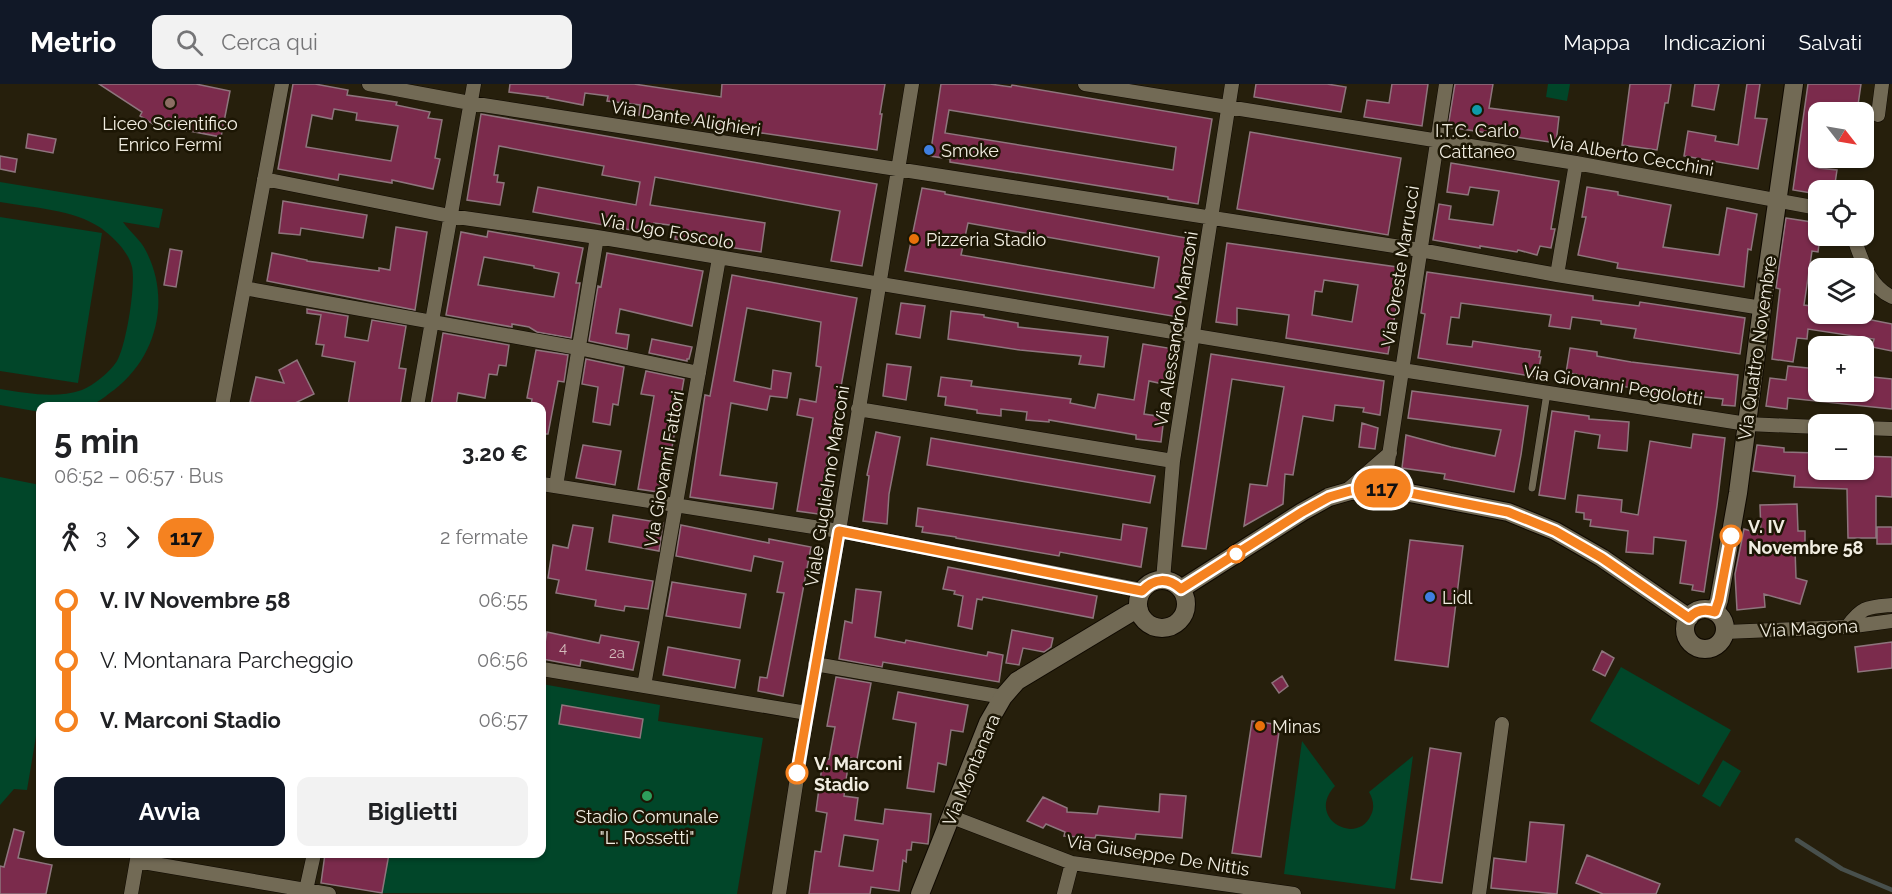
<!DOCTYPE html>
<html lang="it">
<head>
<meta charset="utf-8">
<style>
  body { margin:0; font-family:Raleway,sans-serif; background:#f2f2f2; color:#202124; height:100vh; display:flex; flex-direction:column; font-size:22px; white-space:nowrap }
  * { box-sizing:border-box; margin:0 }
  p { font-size:20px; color:#757577 }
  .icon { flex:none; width:33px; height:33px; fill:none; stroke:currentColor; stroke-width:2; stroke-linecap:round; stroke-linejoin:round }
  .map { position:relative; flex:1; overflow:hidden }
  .panel { position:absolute; left:36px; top:318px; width:510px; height:456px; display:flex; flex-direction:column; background:#fff; border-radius:12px; box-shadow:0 2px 4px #0004 }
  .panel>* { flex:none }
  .badge { padding:0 12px; border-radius:20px; font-size:21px; line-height:39px }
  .needle { width:39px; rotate:121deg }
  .buttons { position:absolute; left:1808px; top:18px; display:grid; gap:12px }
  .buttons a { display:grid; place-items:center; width:66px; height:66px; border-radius:12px; background:#fff; box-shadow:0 2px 4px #0004; font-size:30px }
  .map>.badge { position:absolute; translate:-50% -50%; box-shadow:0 0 0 3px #fff }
  .legs { display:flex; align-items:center; gap:9px; height:66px; padding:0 18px; font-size:20px }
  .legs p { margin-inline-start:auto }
  .overview { display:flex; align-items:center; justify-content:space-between; height:102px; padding:0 18px }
  h1 { font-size:33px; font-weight:700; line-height:45px }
  .primary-button { display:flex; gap:12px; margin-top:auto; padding:12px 18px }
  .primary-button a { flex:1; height:69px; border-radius:12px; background:#111827; color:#fff; font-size:24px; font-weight:700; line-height:69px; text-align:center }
  .primary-button a+a { background:#f2f2f2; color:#202124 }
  ul { padding:0 18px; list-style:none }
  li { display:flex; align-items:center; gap:21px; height:60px; font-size:22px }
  li i { display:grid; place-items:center; width:9px; height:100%; margin:0 8px; background:currentColor }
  li i::after { content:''; width:15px; height:15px; margin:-8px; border:4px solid; border-radius:50%; background:#fff }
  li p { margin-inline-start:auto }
  li:first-child i { background:linear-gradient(#0000 50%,currentColor 0) }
  li:last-child i { background:linear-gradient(currentColor 50%,#0000 0) }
  header { display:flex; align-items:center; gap:36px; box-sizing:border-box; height:84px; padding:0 30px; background:#111827; color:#fff }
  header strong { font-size:28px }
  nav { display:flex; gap:33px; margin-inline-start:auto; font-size:21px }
  .search { width:420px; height:54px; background:#f2f2f2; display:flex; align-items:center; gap:15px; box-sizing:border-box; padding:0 21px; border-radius:12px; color:#757577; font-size:22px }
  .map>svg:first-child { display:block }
  .green { fill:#014629 }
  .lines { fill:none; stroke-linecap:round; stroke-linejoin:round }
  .stream { stroke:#48504d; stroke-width:4.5 }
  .building { fill:#7b2b4c; stroke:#8e757d; stroke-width:1.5; fill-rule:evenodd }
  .lane-casing { stroke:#0f0900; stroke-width:8 }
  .street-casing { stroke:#0f0900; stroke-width:15 }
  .secondary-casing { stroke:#0f0900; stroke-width:20 }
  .lane { stroke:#726a55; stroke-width:7 }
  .street { stroke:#726a55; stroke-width:14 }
  .secondary { stroke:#726a55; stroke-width:18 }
  .line-1-casing { stroke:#fff; stroke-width:14 }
  .line-1 { stroke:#f58220; stroke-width:9 }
  .education-dot { fill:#8d6e63; stroke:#1c1604; stroke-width:2 }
  .culture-dot { fill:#0f9aa8; stroke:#1c1604; stroke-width:2 }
  .shop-dot { fill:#3f7fe0; stroke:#1c1604; stroke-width:2 }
  .food-dot { fill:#e8710a; stroke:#1c1604; stroke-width:2 }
  .stop-1-dot { fill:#fff; stroke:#f58220; stroke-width:3 }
  .leisure-dot { fill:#2e9e5b; stroke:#1c1604; stroke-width:2 }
  .labels { text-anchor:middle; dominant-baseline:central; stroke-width:5; stroke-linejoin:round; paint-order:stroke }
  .number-label { font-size:15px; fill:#d4bcbc }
  .street-label { font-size:18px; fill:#f1ede1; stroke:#1c1604 }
  .poi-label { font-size:18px; fill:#f1ede1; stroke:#1c1604; text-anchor:start }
  .stop-label { font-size:18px; font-weight:bold; fill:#f1ede1; stroke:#1c1604; text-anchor:start }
</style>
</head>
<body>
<header>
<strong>Metrio</strong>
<div class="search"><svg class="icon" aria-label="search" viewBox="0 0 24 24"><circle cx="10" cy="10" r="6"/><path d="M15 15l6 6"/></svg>Cerca qui</div>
<nav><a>Mappa</a><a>Indicazioni</a><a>Salvati</a></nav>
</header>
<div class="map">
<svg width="1892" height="810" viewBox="0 0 1892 810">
  <rect width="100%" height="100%" fill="#261f0c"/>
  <path class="green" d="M1548 0H1570L1567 17 1546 13Z
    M0 98 163 125 159 144 123 138C130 148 141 156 146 167 171 215 157 273 114 306 108 310 102 316 95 319 79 326 57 322 40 322V328L0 321V305C27 309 55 315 82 306 94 301 110 288 117 277 126 262 136 201 132 183 128 167 114 154 101 144 73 125 33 124 0 118Z
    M0 133 102 149 78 299 0 287Z
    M0 393 40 401V628L27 706 14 705 0 721Z
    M1621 583 1731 646 1699 701 1590 637Z
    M542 600 660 621 658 637 763 654 737 810 382 809 389 770H542Z
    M1302 657 1335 702C1305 734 1357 763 1371 731 1375 723 1373 715 1369 708L1413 672 1395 805 1284 790Z
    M1723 676 1741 687 1720 723 1702 712Z"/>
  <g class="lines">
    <path class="stream" d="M1797 756 1842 785 1892 806"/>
  </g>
  <path class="building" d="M99 0H196L230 7 221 53 153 40 140 32 142 28Z
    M293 0H315L348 6 347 11 397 18 396 21 430 28 428 34 442 36 435 74 440 75 433 105 392 96V99L339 90 338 96 278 85ZM334 25 357 29 356 36 398 42 391 77 306 63 312 31 332 35Z
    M510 0H634L721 13 722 0H885L880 30H882L877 66 639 31 640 21 607 17 608 12 585 9 583 21 547 14 548 13 509 8Z
    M941 0H990L1011 3 1012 1 1212 35 1198 120 1168 115V113L950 78V75L930 72ZM949 26 1176 63 1173 86 945 49Z
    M1256 0H1327L1346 3 1341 28 1254 13Z
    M1392 0H1428L1422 42 1364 33 1367 16 1389 19Z
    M1455 0H1493L1489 24 1559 33 1556 59 1448 43Z
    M1630 0H1671L1668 19H1665L1657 66 1622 61Z
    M1695 0H1719L1714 26 1692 22Z
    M1747 0H1760L1755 34 1767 35 1758 85 1684 72 1688 47 1716 52 1715 57 1738 61Z
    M1808 0H1861L1857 28 1828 24V28H1818V74H1821L1819 84 1837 86 1834 106H1818V110L1793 106Z
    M481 30 877 100 862 182 831 177 840 127 655 93 650 121 765 139 761 168 675 155 677 142 654 139 652 150 533 128 538 103 636 121 640 98 602 91 604 82 499 62 494 91H498L497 98 504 99 500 121 467 116Z
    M1250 48 1401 74 1388 151 1237 125Z
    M28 50 56 55 53 69 26 64Z
    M0 72 17 75 15 88 0 85Z
    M1451 79 1559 97 1551 145H1555L1551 164 1540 162 1537 171 1518 166 1517 168 1480 162V164L1433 156 1439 120 1451 122 1449 135 1493 141 1499 107 1470 103 1468 111 1447 108Z
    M1587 103 1618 108V111L1671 121 1663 163 1719 171 1727 124 1757 130 1751 166 1748 165 1744 203 1617 184 1618 179 1578 171 1586 133H1582Z
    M922 104 945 108V110L1192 155 1178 233 905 187ZM968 139 1159 173 1154 204 961 171Z
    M283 117 367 131 363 154 301 144 300 151 279 149Z
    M1786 134 1818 139V152H1820L1818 168 1812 167 1804 221 1811 222 1810 230H1857L1856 233 1892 240V267L1872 263 1874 255 1808 245 1807 255 1797 254 1793 278 1772 275 1780 205 1776 204Z
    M396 143 427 148 415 226 267 197 272 169 307 176V177L379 187V184L390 186Z
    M488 147 583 164 576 199H580L571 254 537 248 529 243 512 240V243L446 231 461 148 487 153ZM484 173 534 182V184L559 189 554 213 478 201Z
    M1227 159 1404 184 1398 225H1396L1388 270 1286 254 1289 231 1237 224V241L1216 238ZM1324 196 1358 201 1352 238 1312 231 1315 207 1322 208Z
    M170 165 182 167 176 203 164 201Z
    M607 169 703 187 692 242 620 225 616 249 629 251 627 265 589 257 598 202 601 203Z
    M1427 188 1593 212V216L1639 222 1640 218 1745 234 1740 270 1634 254 1636 245 1601 240V237L1572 233 1570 245 1549 242 1551 231 1461 219 1459 234 1451 233 1447 260 1472 263 1473 257 1540 267 1539 273H1541L1537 293 1418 274 1425 230 1421 229Z
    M732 191 857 214 818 430 797 427 813 334 797 331 800 315 816 318 821 283 816 282 821 238 747 224 734 297 771 305 773 286 791 289 787 314 770 312 767 326 731 319 720 391 777 399 773 425 690 413 705 311 710 312Z
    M901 219 925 222 920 254 896 250Z
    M307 225 348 232 345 253 368 257 372 236 406 242 399 284 406 285 400 322H348L355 278 322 272 324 261 316 260 321 231 307 229Z
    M951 227 984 231V233L1018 239V243L1108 253 1104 283 1079 280 1081 272 1020 266 948 255Z
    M443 249 509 261 506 282 499 281 497 291 489 290 485 314 458 309 456 322H431Z
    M652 255 692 263 689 275H687V277L649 269Z
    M1143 260 1174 265 1168 301 1149 297 1144 330 1164 333 1161 358 1136 355V351L1049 336V338L1026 336 1027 328 1001 325V332L977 329V326L945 321 946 313 938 312 941 293 972 297 971 302 1071 315 1070 319 1095 324 1098 310 1134 316Z
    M1570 264 1597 268V272L1631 278 1738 291 1735 322 1722 321 1723 315 1695 312 1694 314 1659 309V311L1631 307 1632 304 1575 293 1576 290 1566 289Z
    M536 266 568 271 564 298 558 297 548 350H542V322H531L532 315 527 314Z
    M1211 270 1384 297 1380 331 1363 328 1364 324 1335 321 1333 337 1303 332 1293 391 1285 390 1283 420 1244 442 1250 400 1267 402 1284 303 1232 295 1206 465 1182 462Z
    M586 275 624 283 618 321 613 320 610 341 593 338 598 303 582 300Z
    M297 276 314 310 289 322H274L250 318 256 293 284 299 279 286Z
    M887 280 911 283 906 316 883 312Z
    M1788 282 1818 285V308H1863V292L1892 295V325L1788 314 1787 325 1766 322 1770 294 1786 296Z
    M646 287 684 295 664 409 638 405 654 312 641 310Z
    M1412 307 1528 322 1521 371 1514 408 1444 395 1445 390 1402 384 1406 351 1451 363 1495 372 1501 346 1408 334Z
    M1552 327 1589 332V335L1629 338 1627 367 1598 364 1600 351 1575 347 1565 415 1539 411Z
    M1362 339 1378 344 1375 365 1359 363Z
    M876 348 900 353 889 410 887 440 863 437 869 392 867 391Z
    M1693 350 1725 354 1717 422 1704 508 1692 506 1693 501 1680 499 1686 457 1654 453 1653 470 1626 468 1628 447 1590 442 1591 436 1584 435V429L1576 428 1578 411 1622 416 1621 428 1638 431 1650 357 1691 364Z
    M931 354 1155 392 1150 419 927 381Z
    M583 361 621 367 615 401 576 394Z
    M1757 361 1784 364V368L1818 369V386H1863V372L1892 373V413L1876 412V454H1848L1847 405 1794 403 1795 392 1753 387Z
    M1797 420 1798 447H1805V465H1795L1796 494 1807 497 1800 520 1764 510 1765 523 1737 526 1735 490 1744 445 1761 450 1760 421Z
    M918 424 1121 456 1123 440 1147 444 1141 483 1060 468 1059 472 956 454V453L922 448 923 443 916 442Z
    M613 431 663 439 659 467 609 458Z
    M573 441 593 444 586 486 653 497 648 525 625 522 624 527 595 522 596 516 556 509 559 496 548 494 553 461 568 464Z
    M681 441 769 459V455L811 463 783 612 758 607 760 593 767 594 784 509 777 508 783 478 754 472 751 487 676 472Z
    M1877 443H1892V460H1877Z
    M1410 456 1463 462 1448 583 1395 576Z
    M948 483 1097 512 1093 534 983 513 982 516 977 515 972 545 958 542 963 512 954 510 955 507 943 505Z
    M672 498 746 510 740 544 666 532Z
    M856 505 881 508 875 553 905 559 906 556 987 572 988 568 1003 571 999 598 883 578 882 583 839 575 845 537 852 539Z
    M1012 546 1053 554 1051 563 1044 568 1023 564 1019 581 1006 579Z
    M547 548 599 559 601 551 639 558 633 586 581 576 580 582 542 575Z
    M1892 558V584L1858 588 1855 563Z
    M668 563 740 576 735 604 663 591Z
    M1602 567 1614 574 1605 592 1593 586Z
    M1282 592 1288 602 1279 609 1272 599Z
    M836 593 871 599 857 675 849 674 844 712 858 714 855 736 883 740 885 725 931 730 928 760 912 758 911 766H907L906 778 903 776 899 807 871 803 870 810H809L815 767 821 768 827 729 816 727 823 675H829L835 643 827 642ZM844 751 878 756 873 787 839 782Z
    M898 608 968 621 963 648 951 646 946 681 938 679 934 708 907 704 916 639 893 635Z
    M562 621 643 635 640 654 559 640Z
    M1252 637 1280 641 1261 773 1232 769Z
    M1430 664 1461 669 1442 799 1411 795Z
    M1160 710 1186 712 1182 754 1136 750 1135 755 1096 751 1095 754 1064 752 1065 748 1046 740 1043 744 1027 737 1043 713 1067 724V728L1097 730 1099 722 1159 728Z
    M1530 738 1564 741 1557 810 1491 804 1494 774 1526 778Z
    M14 745 24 748 18 774 52 781 46 810H0V782L4 783Z
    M325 770H389L382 809 321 799Z
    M1587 771 1660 800 1656 810H1603L1576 799Z"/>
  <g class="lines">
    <g class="lane-casing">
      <path id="lane" d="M1532 404 1547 309"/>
    </g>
    <g class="street-casing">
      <path id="street" d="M369 0 470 19 1420 166 1557 191 1762 224
        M1085 0 1576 79 1818 124
        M1878 31 1882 0
        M264 95 450 132 597 153 1402 286 1747 340 1818 343
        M1853 152C1862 175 1868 202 1892 213
        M1557 191 1576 79
        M244 204 578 264 699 289
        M222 322 282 0
        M417 322 474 0
        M858 325 1173 377
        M1863 344 1892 345
        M542 400 839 447 1142 506
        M556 402 597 153
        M1384 404 1446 0
        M1345 408 1390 369
        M1163 496 1173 377 1232 0
        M1847 543C1862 522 1868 523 1892 521
        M1725 548 1847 543 1892 537
        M815 580 1003 613
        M542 585 807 629
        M644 602 719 174
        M952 733 1072 779 1294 810
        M137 777 329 810
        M306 806 314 770
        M131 810 138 770
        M779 810 807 629 839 447 912 0
        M1064 810 1072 779
        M1479 810 1502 640"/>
    </g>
    <g class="secondary-casing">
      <path id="secondary" d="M1138 520a24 24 0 1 1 48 0a24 24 0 1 1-48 0Z
        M1181 505 1302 428 1329 413 1350 407 1384 404 1508 428 1555 447 1602 474 1689 534
        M1685 545a20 20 0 1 1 40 0a20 20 0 1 1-40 0Z
        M1715 528 1719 516 1738 409 1762 224 1794 0
        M920 810 988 639 1003 613 1017 597 1130 529 1139 526"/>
    </g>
    <use href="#lane" class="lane"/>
    <use href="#street" class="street"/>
    <use href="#secondary" class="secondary"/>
  </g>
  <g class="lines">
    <g class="line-1-casing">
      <path id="line-1" d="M797 689 839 447 1142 507C1154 494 1168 493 1181 505L1302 428 1329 413 1350 407 1384 404 1508 428 1555 447 1602 474 1689 534C1696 526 1704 524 1715 528L1719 516 1731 452"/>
    </g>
    <use href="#line-1" class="line-1"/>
  </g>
  <circle class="education-dot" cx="170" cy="19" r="6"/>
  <circle class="culture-dot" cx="1477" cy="26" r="6"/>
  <g class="shop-dot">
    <circle cx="929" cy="66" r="6"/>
    <circle cx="1430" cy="513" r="6"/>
  </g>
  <g class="food-dot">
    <circle cx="914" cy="155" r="6"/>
    <circle cx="1260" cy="642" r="6"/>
  </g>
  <g class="stop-1-dot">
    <circle cx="1731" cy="452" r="10"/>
    <circle cx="1236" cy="470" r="8"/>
    <circle cx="797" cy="689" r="10"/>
  </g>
  <circle class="leisure-dot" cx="647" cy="712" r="6"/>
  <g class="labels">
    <g class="number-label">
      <text x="563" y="564">4</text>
      <text x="617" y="569">2a</text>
    </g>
    <g class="street-label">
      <text transform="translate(686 34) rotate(9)">Via Dante Alighieri</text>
      <text transform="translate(1631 71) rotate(10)">Via Alberto Cecchini</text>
      <text transform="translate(667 147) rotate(10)">Via Ugo Foscolo</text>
      <text transform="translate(1400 182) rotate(-81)">Via Oreste Marrucci</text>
      <text transform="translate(1176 245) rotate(-81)">Via Alessandro Manzoni</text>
      <text transform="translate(1757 264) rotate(-82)">Via Quattro Novembre</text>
      <text transform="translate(1613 301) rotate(9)">Via Giovanni Pegolotti</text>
      <text transform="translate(664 385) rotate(-80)">Via Giovanni Fattori</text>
      <text transform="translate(827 402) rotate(-81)">Viale Guglielmo Marconi</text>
      <text transform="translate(1809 544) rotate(-3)">Via Magona</text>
      <text transform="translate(971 686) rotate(-67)">Via Montanara</text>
      <text transform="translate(1158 771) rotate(9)">Via Giuseppe De Nittis</text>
    </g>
    <g class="poi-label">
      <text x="170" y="39" text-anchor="middle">Liceo Scientifico<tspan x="170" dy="21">Enrico Fermi</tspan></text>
      <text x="1477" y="46" text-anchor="middle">I.T.C. Carlo<tspan x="1477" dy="21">Cattaneo</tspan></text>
      <text x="941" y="66">Smoke</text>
      <text x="926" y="155">Pizzeria Stadio</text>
      <text x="1442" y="513">Lidl</text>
      <text x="1272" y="642">Minas</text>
      <text x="647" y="732" text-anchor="middle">Stadio Comunale<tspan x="647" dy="21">"L. Rossetti"</tspan></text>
    </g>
    <g class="stop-label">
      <text x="1748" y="442">V. IV<tspan x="1748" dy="21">Novembre 58</tspan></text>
      <text x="814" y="679">V. Marconi<tspan x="814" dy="21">Stadio</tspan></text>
    </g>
  </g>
</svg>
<div class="buttons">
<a><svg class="needle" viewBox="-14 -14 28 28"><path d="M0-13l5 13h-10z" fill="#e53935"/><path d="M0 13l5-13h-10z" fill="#757577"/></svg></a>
<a><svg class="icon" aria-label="locate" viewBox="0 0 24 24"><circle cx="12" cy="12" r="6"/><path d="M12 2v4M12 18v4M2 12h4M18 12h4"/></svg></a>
<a><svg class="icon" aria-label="layers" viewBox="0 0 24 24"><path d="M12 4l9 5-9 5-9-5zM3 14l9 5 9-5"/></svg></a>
<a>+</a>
<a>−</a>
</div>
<b class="badge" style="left:1382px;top:404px;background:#f58220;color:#111">117</b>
<section class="panel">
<div class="overview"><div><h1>5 min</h1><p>06:52 – 06:57 · Bus</p></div><b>3.20 €</b></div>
<div class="legs"><svg class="icon" aria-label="walk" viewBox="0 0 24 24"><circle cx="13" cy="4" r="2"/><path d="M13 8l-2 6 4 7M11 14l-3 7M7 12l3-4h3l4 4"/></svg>3<svg class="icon" aria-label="forward" viewBox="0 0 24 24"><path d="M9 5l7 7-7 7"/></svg><b class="badge" style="background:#f58220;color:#111">117</b><p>2 fermate</p></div>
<ul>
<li><i style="color:#f58220"></i><b>V. IV Novembre 58</b><p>06:55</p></li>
<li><i style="color:#f58220"></i><span>V. Montanara Parcheggio</span><p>06:56</p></li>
<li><i style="color:#f58220"></i><b>V. Marconi Stadio</b><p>06:57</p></li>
</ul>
<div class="primary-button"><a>Avvia</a><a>Biglietti</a></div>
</section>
</div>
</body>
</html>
